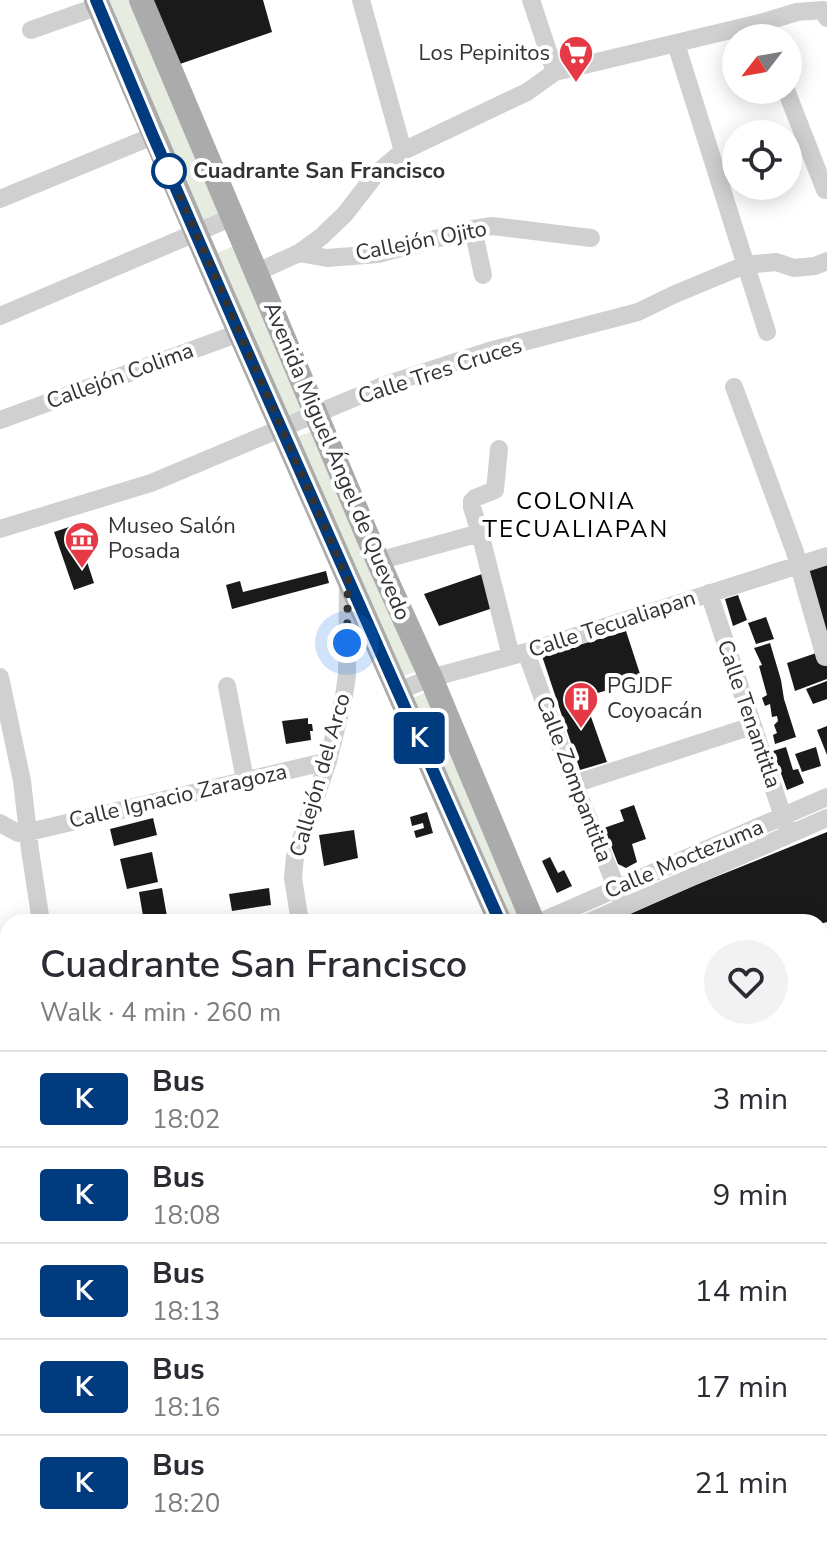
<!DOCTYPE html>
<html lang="en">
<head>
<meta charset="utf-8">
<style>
  body { margin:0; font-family:"Nunito Sans",sans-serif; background:#f2f2f3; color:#2b2b33; height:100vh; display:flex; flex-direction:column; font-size:30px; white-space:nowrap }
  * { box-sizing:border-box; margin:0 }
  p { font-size:26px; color:#7c7c81 }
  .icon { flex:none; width:44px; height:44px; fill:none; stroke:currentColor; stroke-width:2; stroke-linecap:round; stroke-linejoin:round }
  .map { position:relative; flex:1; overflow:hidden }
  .sheet { position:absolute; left:0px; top:914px; width:828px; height:632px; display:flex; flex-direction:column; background:#fff; border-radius:24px 24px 0 0; box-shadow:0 4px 20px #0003 }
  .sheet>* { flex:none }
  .badge { padding:0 16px; border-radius:6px; font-size:28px; line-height:52px }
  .needle { width:52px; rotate:239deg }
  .fabs { position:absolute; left:722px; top:24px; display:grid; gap:16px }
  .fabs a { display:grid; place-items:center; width:80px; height:80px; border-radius:50%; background:#fff; box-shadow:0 4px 20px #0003; font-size:40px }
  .you { position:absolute; width:40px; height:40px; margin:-20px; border:6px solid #fff; border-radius:50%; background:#1a73e8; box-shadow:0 0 0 12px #1a73e833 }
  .map>.badge { position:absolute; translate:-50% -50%; box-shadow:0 0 0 4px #fff }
  .round { display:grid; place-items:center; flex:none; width:84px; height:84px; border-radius:42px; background:#f2f2f3 }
  .headline { display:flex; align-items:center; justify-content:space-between; height:136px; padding:0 40px }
  h1 { font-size:38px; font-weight:600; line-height:60px }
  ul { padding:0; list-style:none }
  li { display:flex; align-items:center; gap:24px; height:96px; padding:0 40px; border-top:2px solid #e1e1e2 }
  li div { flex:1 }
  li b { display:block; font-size:30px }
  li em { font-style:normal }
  li .badge { min-width:88px; font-weight:700; text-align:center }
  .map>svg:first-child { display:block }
  .green { fill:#e6ecdf }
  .building { fill:#1a1a1a }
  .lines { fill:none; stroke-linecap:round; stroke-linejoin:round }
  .minor { stroke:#d0d0d0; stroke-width:18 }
  .major { stroke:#ababab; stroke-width:24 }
  .line-casing { stroke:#fff; stroke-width:18 }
  .line { stroke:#003b80; stroke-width:12 }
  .walk { stroke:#333; stroke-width:8; stroke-dasharray:0 14.4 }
  .stop-dot { fill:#fff; stroke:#003b80; stroke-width:4 }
  .labels { text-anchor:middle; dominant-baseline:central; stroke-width:8; stroke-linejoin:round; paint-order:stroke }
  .poi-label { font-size:22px; fill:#333; stroke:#fff; text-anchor:start }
  .stop-label { font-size:22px; font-weight:bold; fill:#333; stroke:#fff; text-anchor:start }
  .street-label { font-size:22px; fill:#333; stroke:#fff }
  .neighbourhood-label { font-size:24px; letter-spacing:2px; fill:#000; stroke:#fff }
</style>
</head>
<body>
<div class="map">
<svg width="827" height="1546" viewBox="0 0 827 1546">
  <rect width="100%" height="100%" fill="#fff"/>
  <path class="green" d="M107 0H131L222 214 202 222Z
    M234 246 307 414 287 420 215 254Z
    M313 431 415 672 400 677 294 438Z
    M427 692 525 922H509L410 699Z
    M8 1481V1538H69L73 1546H0V1482Z"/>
  <path class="building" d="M153 0H263L272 32 180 64Z
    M75 525 94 583 74 590 54 532Z
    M827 562V639L802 569Z
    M326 571 329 583 232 609 226 585 240 581 243 592Z
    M485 573 493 608 439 626 424 594Z
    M738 595 747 620 733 626 725 599Z
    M766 617 774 639 756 644 748 623Z
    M626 631 642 680 584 697 607 762 580 770 542 656Z
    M770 643 781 680 784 699 796 737 775 744 773 735 777 733 774 725 778 721 777 716 772 717 770 704 765 706 762 698 767 695 759 666 762 665 754 648Z
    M822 651 827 661V679L795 691 787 663Z
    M827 681V699L813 704 806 689Z
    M308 718V724H312L313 731H310L311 740 286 744 282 721Z
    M827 726V755L817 730Z
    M786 747 793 770 798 769 804 783 787 790 773 751Z
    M816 747 821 766 802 772 795 754Z
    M634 805 646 839 632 844 637 862 626 868 618 864 604 828 624 821 620 810Z
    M427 812 433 833 416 838 414 831 424 828 423 823 412 826 410 817Z
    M153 818 157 835 114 846 110 829Z
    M354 830 358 858 324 866 319 835Z
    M827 832V922L820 924V922H612L693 886Z
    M152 852 158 882 127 889 120 859Z
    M550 857 558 873 564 870 572 886 557 893 542 861Z
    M162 888 168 922H144L139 892Z
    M269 888 271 905 232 911 229 894Z
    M699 1538H742L746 1546H702Z"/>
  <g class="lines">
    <path class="minor" d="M361 0 403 151
      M531 0 555 72
      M31 30 99 6
      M676 44 767 332
      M786 90 825 190
      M0 199 153 136
      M473 229 483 275
      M299 253 327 258 378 254 473 229 492 226 591 238
      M257 272 299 253 321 237 345 214 376 174 403 151 527 92 555 72 760 23 797 12 823 10 827 18
      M0 316 233 217
      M734 387 795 552 825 657
      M0 420 239 333
      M499 449 495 490 475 498 472 501V507L480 533 511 656
      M0 529 151 483 385 385 489 351 638 312 673 295 745 265 776 262 794 268 815 266 827 261
      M378 561 480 533
      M709 593 786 826
      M526 652 574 784 624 906
      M0 677 22 781 30 850 41 922
      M227 686 245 780
      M398 691 431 678 526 652 827 556
      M574 784 752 726
      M0 823 18 833 29 832 328 761
      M300 922 293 878 295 857 328 761 344 696 347 675 348 585
      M540 922 827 797
      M589 922 827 818
      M820 943 827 940
      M0 979 8 977
      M820 1063 827 1060
      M820 1185 827 1181
      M0 1305H8
      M820 1306 827 1303
      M820 1429 827 1426
      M0 1471 8 1469
      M86 1538 91 1546
      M329 1538 332 1546
      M374 1546 393 1538"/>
    <path class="major" d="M96 0 218 284 500 922
      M141 0 378 561 431 678 533 922
      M773 1538 777 1546
      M810 1538 814 1546"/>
  </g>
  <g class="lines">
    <g class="line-casing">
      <path id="line" d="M96 0 153 136 239 333 500 922"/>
    </g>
    <use href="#line" class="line"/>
    <path class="walk" d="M169 171 348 580 347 643"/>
  </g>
  <defs>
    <g id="supermarket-pin" transform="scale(1.8)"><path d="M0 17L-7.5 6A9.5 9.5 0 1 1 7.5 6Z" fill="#e63946" stroke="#fff"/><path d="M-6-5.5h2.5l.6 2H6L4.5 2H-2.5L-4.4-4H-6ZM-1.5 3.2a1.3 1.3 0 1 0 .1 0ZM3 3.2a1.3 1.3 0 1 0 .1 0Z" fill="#fff"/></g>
    <g id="museum-pin" transform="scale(1.8)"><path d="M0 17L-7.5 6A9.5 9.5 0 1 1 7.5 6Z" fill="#e63946" stroke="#fff"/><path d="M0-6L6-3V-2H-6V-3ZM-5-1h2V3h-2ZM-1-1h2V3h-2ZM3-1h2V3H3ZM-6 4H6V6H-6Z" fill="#fff"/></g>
    <g id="building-pin" transform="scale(1.8)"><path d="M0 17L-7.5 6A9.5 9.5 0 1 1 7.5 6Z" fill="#e63946" stroke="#fff"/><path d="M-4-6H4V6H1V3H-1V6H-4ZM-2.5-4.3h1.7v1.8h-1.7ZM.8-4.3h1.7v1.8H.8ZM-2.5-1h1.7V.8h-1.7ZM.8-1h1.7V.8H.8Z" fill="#fff"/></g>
  </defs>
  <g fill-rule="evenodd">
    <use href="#supermarket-pin" x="576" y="53"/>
    <use href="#museum-pin" x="82" y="539"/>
    <use href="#building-pin" x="581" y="699"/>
  </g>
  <circle class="stop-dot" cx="169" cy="171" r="16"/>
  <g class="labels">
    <g class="poi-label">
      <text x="550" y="53" text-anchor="end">Los Pepinitos</text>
      <text x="108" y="526">Museo Salón<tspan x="108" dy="25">Posada</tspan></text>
      <text x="607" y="686">PGJDF<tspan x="607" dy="25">Coyoacán</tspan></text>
    </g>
    <g class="stop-label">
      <text x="193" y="171">Cuadrante San Francisco</text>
    </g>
    <g class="street-label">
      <text transform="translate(421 241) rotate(-11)">Callejón Ojito</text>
      <text transform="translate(440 371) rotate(-18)">Calle Tres Cruces</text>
      <text transform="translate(120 376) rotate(-20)">Callejón Colima</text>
      <text transform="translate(337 461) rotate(67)">Avenida Miguel Ángel de Quevedo</text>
      <text transform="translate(612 624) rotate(-18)">Calle Tecualiapan</text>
      <text transform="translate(749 714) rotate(71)">Calle Tenantitla</text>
      <text transform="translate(320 775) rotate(-74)">Callejón del Arco</text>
      <text transform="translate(574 779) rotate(69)">Calle Zompantitla</text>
      <text transform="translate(178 796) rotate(-13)">Calle Ignacio Zaragoza</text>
      <text transform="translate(684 859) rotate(-23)">Calle Moctezuma</text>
    </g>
    <g class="neighbourhood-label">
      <text x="576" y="501">COLONIA<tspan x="576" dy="28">TECUALIAPAN</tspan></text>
    </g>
  </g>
</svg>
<div class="fabs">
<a><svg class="needle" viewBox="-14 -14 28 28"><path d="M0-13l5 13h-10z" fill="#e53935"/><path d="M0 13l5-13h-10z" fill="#7c7c81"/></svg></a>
<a><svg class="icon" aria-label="locate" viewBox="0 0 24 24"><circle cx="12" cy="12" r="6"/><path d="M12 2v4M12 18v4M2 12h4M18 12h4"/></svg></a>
</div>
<div class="you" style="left:347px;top:643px"></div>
<b class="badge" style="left:419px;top:738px;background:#003b80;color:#fff">K</b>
<section class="sheet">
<div class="headline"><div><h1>Cuadrante San Francisco</h1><p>Walk · 4 min · 260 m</p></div><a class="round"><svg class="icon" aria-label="heart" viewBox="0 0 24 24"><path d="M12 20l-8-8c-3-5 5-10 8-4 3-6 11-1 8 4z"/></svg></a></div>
<ul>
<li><span class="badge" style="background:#003b80;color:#fff">K</span><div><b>Bus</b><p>18:02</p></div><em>3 min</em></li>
<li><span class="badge" style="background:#003b80;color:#fff">K</span><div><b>Bus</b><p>18:08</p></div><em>9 min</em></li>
<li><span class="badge" style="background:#003b80;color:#fff">K</span><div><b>Bus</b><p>18:13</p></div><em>14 min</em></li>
<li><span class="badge" style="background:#003b80;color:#fff">K</span><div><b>Bus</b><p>18:16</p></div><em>17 min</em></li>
<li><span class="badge" style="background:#003b80;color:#fff">K</span><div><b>Bus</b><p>18:20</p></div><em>21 min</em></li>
</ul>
</section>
</div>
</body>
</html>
